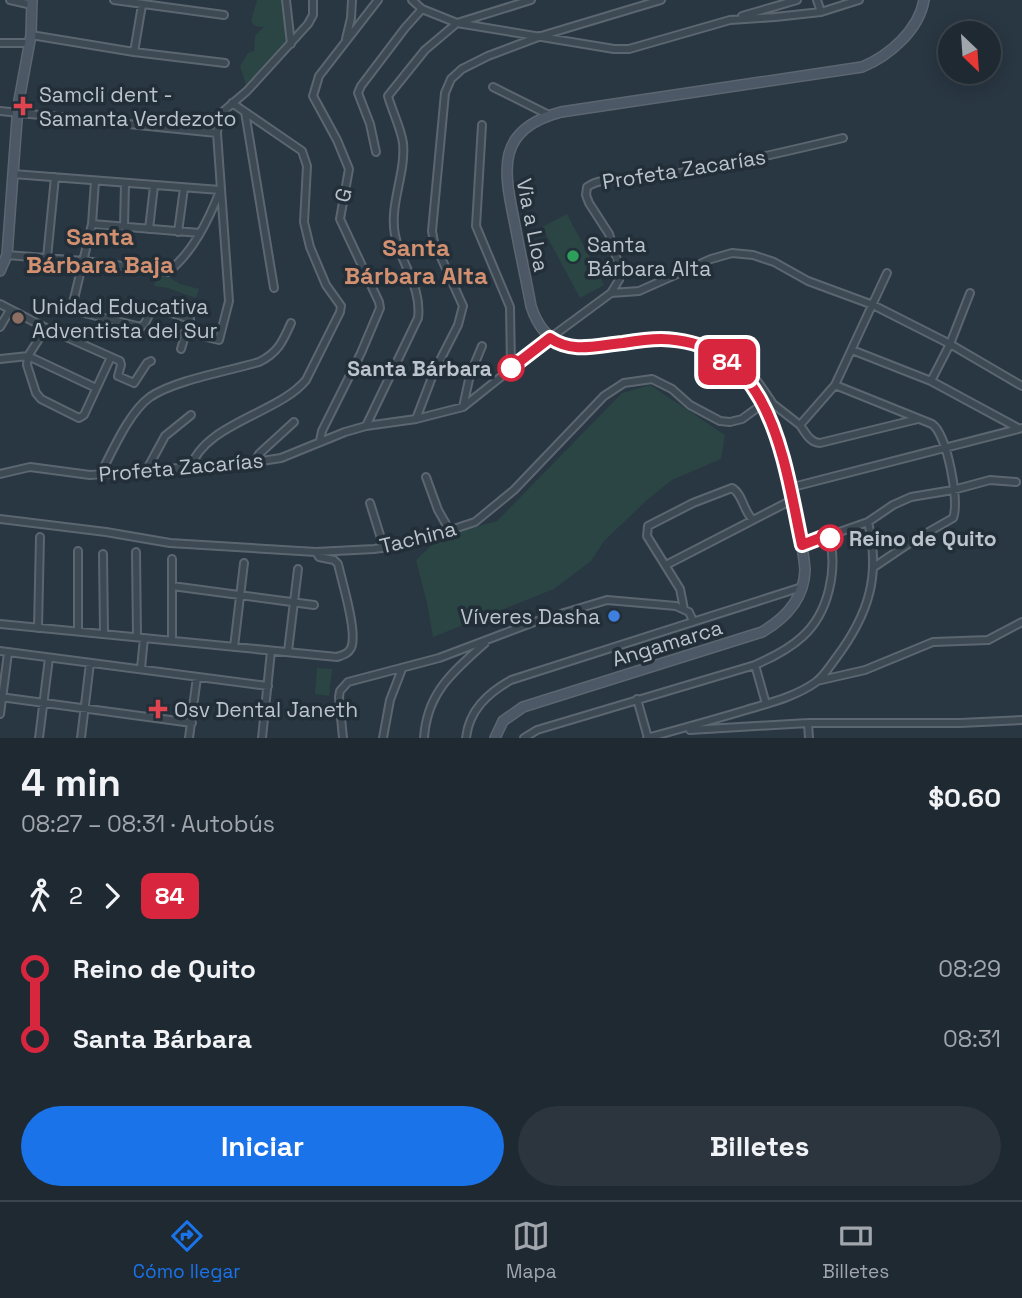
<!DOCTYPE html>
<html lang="es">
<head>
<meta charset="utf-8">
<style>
  body { margin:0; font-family:"Space Grotesk",sans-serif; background:#2c353e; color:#f1f3f6; height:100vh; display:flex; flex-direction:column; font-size:26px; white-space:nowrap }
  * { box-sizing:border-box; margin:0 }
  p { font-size:23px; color:#a1a6ac }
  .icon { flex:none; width:38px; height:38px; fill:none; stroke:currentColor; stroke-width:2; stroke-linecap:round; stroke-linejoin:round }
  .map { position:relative; height:738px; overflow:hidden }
  .drawer { display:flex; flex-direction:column; background:#1f2932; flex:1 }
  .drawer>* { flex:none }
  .badge { padding:0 14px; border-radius:10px; font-size:24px; line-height:46px }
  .needle { width:46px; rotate:155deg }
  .controls { position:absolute; left:938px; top:21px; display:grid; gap:14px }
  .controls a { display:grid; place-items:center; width:63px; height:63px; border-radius:50%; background:#1f2932; box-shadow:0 4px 18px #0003,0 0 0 2px #3c454d; font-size:35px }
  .map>.badge { position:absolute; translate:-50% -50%; box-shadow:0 0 0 4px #fff }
  .legs { display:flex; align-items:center; gap:10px; height:77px; padding:0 21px; font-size:23px }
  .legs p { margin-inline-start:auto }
  .summary { display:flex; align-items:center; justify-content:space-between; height:119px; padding:0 21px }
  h1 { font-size:38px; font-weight:700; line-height:52px }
  .action { display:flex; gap:14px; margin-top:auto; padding:14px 21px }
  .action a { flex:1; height:80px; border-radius:42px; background:#1a73e8; color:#fff; font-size:28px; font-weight:700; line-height:80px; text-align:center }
  .action a+a { background:#2c353e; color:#f1f3f6 }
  ul { padding:0 21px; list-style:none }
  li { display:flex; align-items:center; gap:24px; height:70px; font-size:26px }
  li i { display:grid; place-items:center; width:10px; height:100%; margin:0 9px; background:currentColor }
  li i::after { content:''; width:18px; height:18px; margin:-9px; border:5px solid; border-radius:50%; background:#1f2932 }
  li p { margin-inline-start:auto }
  li:first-child i { background:linear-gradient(#0000 50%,currentColor 0) }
  li:last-child i { background:linear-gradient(currentColor 50%,#0000 0) }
  .dock { display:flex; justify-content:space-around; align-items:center; height:98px; border-top:2px solid #3c454d; background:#1f2932; font-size:19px; color:#a1a6ac }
  .dock a { display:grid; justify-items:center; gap:4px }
  .dock .current { color:#1a73e8 }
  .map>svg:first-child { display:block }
  .green { fill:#2b4444 }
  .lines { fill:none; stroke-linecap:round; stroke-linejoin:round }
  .street-casing { stroke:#5c6670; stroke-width:10 }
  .secondary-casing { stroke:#5c6670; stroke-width:12 }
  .street { stroke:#3d4953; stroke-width:6 }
  .secondary { stroke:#4c5865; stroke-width:9 }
  .line-1-casing { stroke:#fff; stroke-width:16 }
  .line-1 { stroke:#d7263d; stroke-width:10 }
  .health-dot { fill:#e0444e; stroke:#222e38; stroke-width:2.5 }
  .leisure-dot { fill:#2e9e5b; stroke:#222e38; stroke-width:2.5 }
  .education-dot { fill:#8d6e63; stroke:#222e38; stroke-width:2.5 }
  .stop-1-dot { fill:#fff; stroke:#d7263d; stroke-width:3.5 }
  .shop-dot { fill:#3f7fe0; stroke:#222e38; stroke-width:2.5 }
  .labels { text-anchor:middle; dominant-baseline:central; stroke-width:7; stroke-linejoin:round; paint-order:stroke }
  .poi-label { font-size:21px; fill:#bbc3cc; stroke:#222e38; text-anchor:start }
  .street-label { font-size:21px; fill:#bbc3cc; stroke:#222e38 }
  .stop-label { font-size:21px; font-weight:bold; fill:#bbc3cc; stroke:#222e38; text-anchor:end }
  .quarter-label { font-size:24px; font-weight:bold; fill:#d29070; stroke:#222e38 }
</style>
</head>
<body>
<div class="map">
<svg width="1022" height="738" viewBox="0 0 1022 738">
  <rect width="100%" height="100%" fill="#293743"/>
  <path class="green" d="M257 0H282L288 44 247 88 240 66 248 53 254 51 255 36 264 27 255 26 251 21Z
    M567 214 604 285 580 298 542 227Z
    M156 274 166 275 180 284 199 289 196 298 168 288 154 286Z
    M650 385 725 435 721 459 672 480 647 500 604 541 591 561 554 589 433 637 427 603 416 560 440 537 497 521 622 393Z
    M317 668 332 669 329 696 315 694Z"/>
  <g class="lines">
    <g class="street-casing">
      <path id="street" d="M10 0 32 5
        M114 0 224 15
        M286 0 291 44
        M412 0 422 9 457 23 614 49H629L730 20 775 17 821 12 859 0
        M817 0 821 12
        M742 16 797 0
        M31 35 134 52 225 63
        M346 39 351 18 352 0
        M0 43H30
        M134 52 142 5
        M493 87 549 115
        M0 111 217 133
        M245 112 274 288
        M482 125 476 226 510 307 511 368
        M376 152 370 124 358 93 361 86 405 28 422 9
        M13 174 220 190
        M95 181 92 224 73 303 76 311 141 327 145 323 153 307 190 319 181 349
        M92 224 200 233
        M124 227 125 183
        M149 229 154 186
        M178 232 184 188
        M7 255 84 261 168 272C193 252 208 221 220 191
        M47 258 55 177
        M887 273 835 385 800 425C805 432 810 443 820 443L918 419
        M611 293 639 291 711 259 732 253 753 255 774 262 808 281 873 305 950 344 1022 386
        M0 304 46 328 120 361 121 365 118 376 134 383 147 363 151 361
        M0 327 10 310
        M46 328 28 356 27 365 36 393 41 399 79 418 84 415 111 357
        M185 332 219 340 229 301 217 133 219 115 247 91 308 24 313 15V0
        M727 349C747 365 759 383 773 404L767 408
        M852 350 931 381 1018 428
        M0 359 28 356 96 388
        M931 381 950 344 970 293
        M835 385 932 424C947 434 960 502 953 518L911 542 874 567
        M773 404 800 425
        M463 407 470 375 482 346
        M416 419 434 372 458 325 463 306 434 242 432 231 445 93 451 79 462 69 488 56 541 36 661 0
        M366 426 418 318C422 287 401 264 395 235 389 204 406 174 403 143 401 128 392 111 388 96L425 50 457 23 531 0
        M320 441 322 431 361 353 380 308 379 302 340 219 349 169 337 140 313 96 319 76 378 0
        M255 462 259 454 294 422
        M190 469C204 423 278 414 306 380L340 312 341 306 326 285 310 247 304 222 307 166 302 151 232 103
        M146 471 165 436 191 415
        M0 474 30 467 90 475 255 462 281 458 345 432 366 426 416 419 463 407 550 338 611 293 619 280 620 269 609 234 589 203 586 195 587 187C603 176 622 182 640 179 708 170 776 154 843 138
        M100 475C112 452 129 412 150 397 175 380 229 371 259 362 278 353 283 341 291 323
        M426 477 438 510 450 531
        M789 488 1022 428
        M370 503 384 548
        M0 519 106 532 170 543 316 552 374 549 408 544 475 522 514 490 604 396 624 383 652 379 672 389 690 405 720 421 730 422 742 419 764 403
        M802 545 868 522 893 505 911 497 953 490 990 480 1016 482
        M136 552 137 637
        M103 554 104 634
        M172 559V640
        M666 565 792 500
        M172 586 314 605
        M684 609 680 589 647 536 648 526 693 503 732 488C743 494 743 511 753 520
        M0 624 337 657C343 655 348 654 351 648 358 633 342 582 338 564L334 560 319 557 316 552
        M38 628 40 537
        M78 631V551
        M234 647 244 563
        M0 651 268 686
        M288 651 298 569
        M755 665 766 704
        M141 668 144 638
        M817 681 865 670 933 642 988 640 1022 622
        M0 697 192 723
        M637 699 648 738
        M0 714 8 653
        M808 723 809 738
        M690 730 808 723H960L1022 720
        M39 738 49 658
        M81 738 90 663
        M189 738 197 677
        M262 738 271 651
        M343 738 339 697 340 691 348 682 439 658 534 622 607 600 676 606 689 612 693 621
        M383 738 390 700 402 669
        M424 738C427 692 453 672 485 643
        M466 738C469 710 488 693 511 680L802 587
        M524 738 537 730 755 665C771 658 788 650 802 637 829 613 838 569 829 535
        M647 738C680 729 713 720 746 710 769 703 795 697 816 682 824 676 830 666 836 658 869 614 881 575 868 522"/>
    </g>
    <g class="secondary-casing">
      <path id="secondary" d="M0 271 7 255 18 106 31 35 32 0
        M495 738 503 721 523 707 762 632C786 618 804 599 805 570 803 542 795 513 789 486 774 426 763 369 697 346 672 337 644 340 618 343 577 349 546 353 531 306 526 279 520 252 515 225 504 171 494 130 561 112L862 67C889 56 919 30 924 0"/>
    </g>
    <use href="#street" class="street"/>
    <use href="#secondary" class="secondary"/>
  </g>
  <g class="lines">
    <g class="line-1-casing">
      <path id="line-1" d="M511 368 550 338C573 354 598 345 623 343 635 341 648 339 661 339 772 341 784 461 802 545L828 535 830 538"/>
    </g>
    <use href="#line-1" class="line-1"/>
  </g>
  <g class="health-dot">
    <path d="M19.5 95.5h7v7h7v7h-7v7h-7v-7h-7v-7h7z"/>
    <path d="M154.5 698.5h7v7h7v7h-7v7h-7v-7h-7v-7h7z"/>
  </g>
  <circle class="leisure-dot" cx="573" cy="256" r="7"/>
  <circle class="education-dot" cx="18" cy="318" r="7"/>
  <g class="stop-1-dot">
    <circle cx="511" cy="368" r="12"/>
    <circle cx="830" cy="538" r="12"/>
  </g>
  <circle class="shop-dot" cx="614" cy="616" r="7"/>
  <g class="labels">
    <g class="poi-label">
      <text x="39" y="94">Samcli dent -<tspan x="39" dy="24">Samanta Verdezoto</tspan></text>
      <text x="587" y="244">Santa<tspan x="587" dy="24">Bárbara Alta</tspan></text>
      <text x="32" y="306">Unidad Educativa<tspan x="32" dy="24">Adventista del Sur</tspan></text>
      <text x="600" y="616" text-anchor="end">Víveres Dasha</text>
      <text x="174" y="709">Osv Dental Janeth</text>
    </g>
    <g class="street-label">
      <text transform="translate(684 169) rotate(-9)">Profeta Zacarías</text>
      <text transform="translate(343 195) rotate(-77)">G</text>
      <text transform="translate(533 225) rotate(79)">Via a Lloa</text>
      <text transform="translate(181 467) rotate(-5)">Profeta Zacarías</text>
      <text transform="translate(418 537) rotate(-14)">Tachina</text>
      <text transform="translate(667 643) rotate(-17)">Angamarca</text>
    </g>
    <g class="stop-label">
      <text x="492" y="368">Santa Bárbara</text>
      <text x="849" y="538" text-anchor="start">Reino de Quito</text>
    </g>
    <g class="quarter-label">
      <text x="100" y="236">Santa<tspan x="100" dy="28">Bárbara Baja</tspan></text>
      <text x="416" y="247">Santa<tspan x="416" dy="28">Bárbara Alta</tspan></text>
    </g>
  </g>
</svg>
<div class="controls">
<a><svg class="needle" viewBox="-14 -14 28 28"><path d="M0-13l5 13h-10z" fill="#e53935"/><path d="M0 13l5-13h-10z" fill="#a1a6ac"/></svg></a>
</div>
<b class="badge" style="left:727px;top:362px;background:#d7263d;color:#fff">84</b>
</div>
<section class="drawer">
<div class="summary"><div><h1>4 min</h1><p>08:27 – 08:31 · Autobús</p></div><b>$0.60</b></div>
<div class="legs"><svg class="icon" aria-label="walk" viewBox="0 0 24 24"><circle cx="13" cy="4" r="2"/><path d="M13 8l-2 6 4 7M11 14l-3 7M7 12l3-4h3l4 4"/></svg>2<svg class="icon" aria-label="forward" viewBox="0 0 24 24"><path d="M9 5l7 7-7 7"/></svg><b class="badge" style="background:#d7263d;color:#fff">84</b></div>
<ul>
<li><i style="color:#d7263d"></i><b>Reino de Quito</b><p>08:29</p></li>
<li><i style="color:#d7263d"></i><b>Santa Bárbara</b><p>08:31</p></li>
</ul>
<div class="action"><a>Iniciar</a><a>Billetes</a></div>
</section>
<nav class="dock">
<a class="current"><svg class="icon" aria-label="directions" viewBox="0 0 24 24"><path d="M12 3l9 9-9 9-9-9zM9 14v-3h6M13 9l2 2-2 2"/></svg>Cómo llegar</a>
<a><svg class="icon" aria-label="map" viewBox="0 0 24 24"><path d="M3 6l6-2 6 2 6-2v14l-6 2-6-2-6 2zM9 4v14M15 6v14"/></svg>Mapa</a>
<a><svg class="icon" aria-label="tickets" viewBox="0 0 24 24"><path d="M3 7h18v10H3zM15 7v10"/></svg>Billetes</a>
</nav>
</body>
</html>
